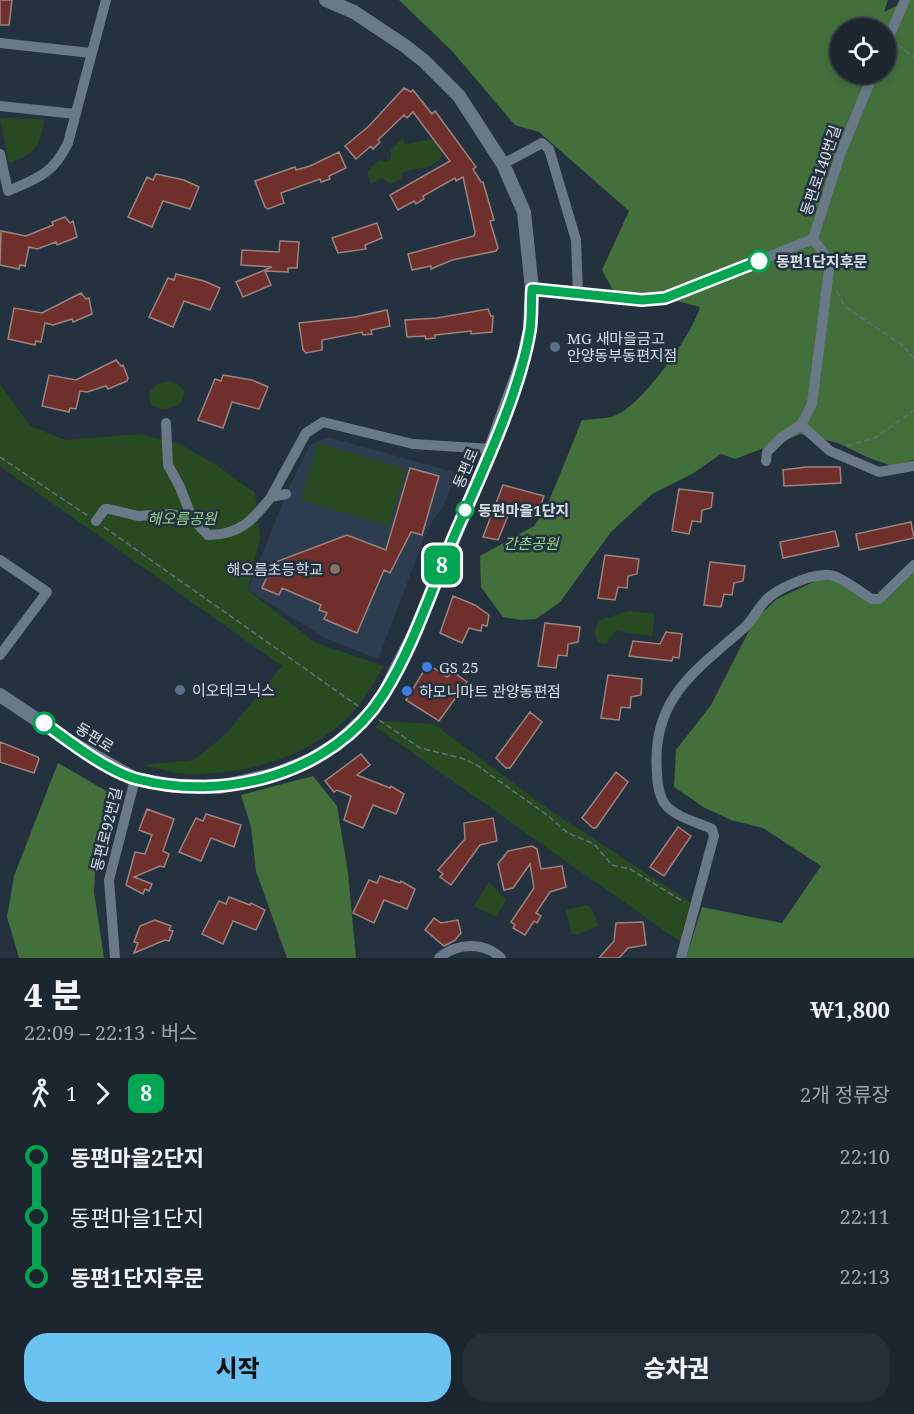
<!DOCTYPE html>
<html lang="ko">
<head>
<meta charset="utf-8">
<style>
  body { margin:0; font-family:"Noto Serif","Noto Sans KR",serif; background:#242e37; color:#f1f3f6; height:100vh; display:flex; flex-direction:column; font-size:22px; white-space:nowrap }
  * { box-sizing:border-box; margin:0 }
  p { font-size:20px; color:#a0a5aa }
  .icon { flex:none; width:33px; height:33px; fill:none; stroke:currentColor; stroke-width:2; stroke-linecap:round; stroke-linejoin:round }
  .map { position:relative; height:958px; overflow:hidden }
  .panel { display:flex; flex-direction:column; background:#1b262f; flex:1 }
  .panel>* { flex:none }
  .badge { padding:0 12px; border-radius:9px; font-size:21px; line-height:39px }
  .buttons { position:absolute; left:830px; top:18px; display:grid; gap:12px }
  .buttons a { display:grid; place-items:center; width:66px; height:66px; border-radius:50%; background:#1b262f; box-shadow:0 3px 9px #0003,0 0 0 2px #39434b; font-size:30px }
  .map>.badge { position:absolute; translate:-50% -50%; box-shadow:0 0 0 3px #fff }
  .legs { display:flex; align-items:center; gap:9px; height:66px; padding:0 24px; font-size:20px }
  .legs p { margin-inline-start:auto }
  .head { display:flex; align-items:center; justify-content:space-between; height:102px; padding:0 24px }
  h1 { font-size:33px; font-weight:800; line-height:45px }
  .button { display:flex; gap:12px; margin-top:auto; padding:12px 24px }
  .button a { flex:1; height:69px; border-radius:24px; background:#6ac3f1; color:#111; font-size:24px; font-weight:800; line-height:69px; text-align:center }
  .button a+a { background:#242e37; color:#f1f3f6 }
  ul { padding:0 24px; list-style:none }
  li { display:flex; align-items:center; gap:21px; height:60px; font-size:22px }
  li i { display:grid; place-items:center; width:9px; height:100%; margin:0 8px; background:currentColor }
  li i::after { content:''; width:15px; height:15px; margin:-8px; border:4px solid; border-radius:50%; background:#1b262f }
  li p { margin-inline-start:auto }
  li:first-child i { background:linear-gradient(#0000 50%,currentColor 0) }
  li:last-child i { background:linear-gradient(currentColor 50%,#0000 0) }
  .map>svg:first-child { display:block }
  .built { fill:#2c3d4f }
  .green { fill:#284a21 }
  .forest { fill:#436f3b; fill-rule:evenodd }
  .building { fill:#6f2f2a; stroke:#9b8380; stroke-width:1.5 }
  .lines { fill:none; stroke-linecap:round; stroke-linejoin:round }
  .path { stroke:#636f7a; stroke-width:1.5; stroke-dasharray:6 3; stroke-linecap:butt }
  .minor { stroke:#697988; stroke-width:10 }
  .tertiary { stroke:#697988; stroke-width:14 }
  .line-1-casing { stroke:#fff; stroke-width:14 }
  .line-1 { stroke:#00a651; stroke-width:9 }
  .stop-1-dot { fill:#fff; stroke:#00a651; stroke-width:3 }
  .service-dot { fill:#5c6f8a; stroke:#24323f; stroke-width:2 }
  .education-dot { fill:#8d6e63; stroke:#24323f; stroke-width:2 }
  .shop-dot { fill:#3f7fe0; stroke:#24323f; stroke-width:2 }
  .labels { text-anchor:middle; dominant-baseline:central; stroke-width:5; stroke-linejoin:round; paint-order:stroke }
  .street-label { font-size:15px; fill:#d7e0e8; stroke:#24323f }
  .stop-label { font-size:15px; font-weight:bold; fill:#d7e0e8; stroke:#24323f; text-anchor:start }
  .poi-label { font-size:15px; fill:#d7e0e8; stroke:#24323f; text-anchor:start }
  .park-label { font-size:15px; font-style:italic; fill:#94d589; stroke:#24323f }
</style>
</head>
<body>
<div class="map">
<svg width="914" height="958" viewBox="0 0 914 958">
  <rect width="100%" height="100%" fill="#24323f"/>
  <path class="built" d="M328 437 457 473 444 505 429 526 378 659 325 638 248 590 286 494 310 445Z"/>
  <path class="green" d="M0 118 44 119C41 146 35 154 9 163Z
    M402 139 405 144C416 144 444 129 441 157 432 171 415 167 402 173L401 179 390 184 382 178 371 184 367 172 379 160 387 161 391 158V150Z
    M171 381 177 383 185 392 181 403C171 410 160 412 150 404L149 393 157 384Z
    M0 384 30 426 65 440 139 434 178 443 218 466 255 493 260 537 248 590 316 643 384 666C374 681 365 699 353 712 313 756 246 775 189 774 174 774 158 768 143 765L194 760 225 735 282 666 0 466Z
    M318 443 406 469 389 526 301 500Z
    M629 611 655 614 652 636 615 631 606 644 598 643 594 632 599 620Z
    M381 721 434 724 551 811 693 904 682 943 376 727Z
    M489 882 506 900 496 917 474 906Z
    M588 905 594 913 598 926 576 935 572 934 566 910Z"/>
  <path class="forest" d="M399 0H888L884 12 908 0H914V460L892 466 869 458 838 443 801 434 735 459 721 454 692 474 652 494 611 532 560 602 536 619 521 620 503 617 481 587 480 556 534 526 545 511 582 420C592 419 605 419 614 416 641 407 692 335 700 307L665 298 616 296 602 270 629 211 539 132 515 125 452 51ZM840 28H885V74H840Z
    M914 568V958H686L702 907 782 923 821 866 763 828 731 820 705 808 674 787 676 750 711 705 755 619 777 599 824 577 837 580 874 604Z
    M58 763 115 796 96 848 94 892 104 958H19L7 917 14 876Z
    M313 776 337 806 348 873 356 958H287L256 871 251 827 241 795Z"/>
  <path class="building" d="M0 0H12L9 25H0Z
    M404 88 411 92 413 90 432 114 435 111 476 167 473 169 481 182H483L494 220 490 221 498 248 496 251 452 260 431 269V266L412 270 408 254 474 236 475 232 463 177 456 181 455 178 423 196 424 199 416 204 414 201 398 210 390 195 450 161 413 112 407 118 404 115 378 140 380 142 373 149 371 146 356 159 345 146 369 126Z
    M339 152 346 168 329 176 330 179 321 182 320 179 281 193 284 203 268 209 265 207 255 181 295 167 296 170 310 166Z
    M156 174 184 180 199 187 190 209 163 201 152 227 128 217 147 177 153 180Z
    M65 217 70 223 73 221 77 237 57 245 56 242 37 249 29 247 25 266 20 265 19 269 0 265 1 231 26 236 53 225 52 222Z
    M377 223 382 238 365 245 366 249 338 253 332 238Z
    M280 241 299 242 297 268H288V272L265 271 271 285 243 297 236 282 272 267 241 265 242 250 279 252Z
    M176 274 204 281 220 288 210 310 184 301 173 327 149 317 168 278 174 280Z
    M81 293 86 299 89 298 92 314 73 322 72 319 53 325 45 323 41 342 36 341 35 345 8 339 14 308 42 313Z
    M488 309 491 316H493L492 332 471 334V331L435 335V338L426 339 425 336 407 337 405 320 437 318Z
    M387 310 390 326 371 330 372 334 363 335 362 332 322 340V350L306 353 303 350 299 323 355 317Z
    M116 360 121 366 123 365 128 378 127 381 108 389 106 386 87 392 80 391 76 409 70 408 69 412 42 406 49 375 76 380Z
    M223 375 252 380 268 387 259 409 232 402 223 428 198 420 215 379 221 381Z
    M806 467H840L841 483 784 486 783 470Z
    M410 468 439 476 422 535 411 532 390 573 384 570 357 633 324 619 327 613 319 610 321 605 282 588 279 595 262 588 273 563 347 535 386 550Z
    M503 485 544 496 538 514 512 506 498 540 483 537Z
    M679 489 713 493 711 508 702 510 701 522 692 521 689 534 672 531Z
    M911 522 914 538 859 550 856 534Z
    M835 531 839 546 783 558 780 542Z
    M605 555 639 559 637 574 628 576 627 588 618 587 615 600 598 598Z
    M710 562 745 566 743 581 734 583 732 595 724 594 721 607 704 605Z
    M453 596 475 605 489 615 487 626 482 625 481 631 469 628 462 643 440 633Z
    M545 623 580 627 578 642 568 644 567 656 558 655 556 668 538 666Z
    M666 632 682 634 679 658 673 657 672 661 629 656 633 641 660 644Z
    M428 664 447 677 453 672 467 682 439 721 406 700Z
    M608 675 642 679 641 695 631 697 630 708 621 707 619 720 601 718Z
    M530 712 542 722 510 768H506L496 758Z
    M0 742 38 757 39 759 34 773 0 762Z
    M361 754 370 765 357 775 390 788 391 786 404 794 396 814 373 805 363 828 344 820 351 796 337 790 334 792 325 781Z
    M616 772 628 782 596 828H593L582 818Z
    M147 809 174 819 163 851 169 854 164 867 160 866 134 877 152 884 149 891 145 889 143 894 126 885 135 852 145 854 152 835 139 830Z
    M206 814 241 825 234 847 211 838 201 861 179 852 196 818 203 821Z
    M493 818 497 841 480 845 451 885 440 877 443 874 438 870 465 839 464 823Z
    M678 827 691 836 664 876 650 867Z
    M532 846 537 849 541 869 562 866 566 887 550 892 536 913 541 916 537 923 534 921 525 935 513 928 515 925 511 922 534 888 530 864 513 888 504 890 498 864 508 851Z
    M380 876 400 883 401 881 415 889 407 909 384 900 374 923 353 913 369 880 377 883Z
    M229 897 250 905 251 903 265 910 256 930 233 921 223 944 202 934 219 901 226 904Z
    M434 918 441 923 458 920 461 933 454 941 444 946 425 930Z
    M155 920 171 926 169 930 173 931 169 941 165 940 134 953 138 943 134 942 140 926Z
    M643 922 646 945 628 948 619 958H599L614 941 616 923Z"/>
  <g class="lines">
    <path class="path" d="M897 45 914 57
      M837 291 844 306 901 344 914 358
      M847 446 875 438 914 410
      M0 457 88 516
      M104 527 358 706
      M379 720 420 748 461 758 475 764 547 815 568 833 594 844 612 865 630 869 684 902"/>
    <path class="minor" d="M0 43 91 53
      M885 46 905 0
      M0 106 76 114
      M0 154 8 191C38 178 53 174 68 143L106 0
      M503 164 542 143 549 149 576 240 578 294
      M532 289 642 301 665 298 813 239 840 155 873 74
      M166 423 168 465 180 487 192 518
      M801 425 830 451 879 472 914 466
      M766 461 767 452 781 438 801 425 812 404 830 262 813 239
      M271 497 306 433 323 422 413 444 491 449
      M96 521 105 509H109L138 516 170 514 186 517 192 518 208 535C240 535 253 520 271 497L286 494
      M0 560 47 592 0 655
      M115 958 109 880 135 779
      M439 958C457 943 483 941 501 958
      M681 958 714 836 712 829C699 823 682 819 671 810 660 803 657 785 657 773 651 699 694 672 744 628 753 620 757 609 766 600 778 588 807 576 824 575 839 573 859 592 872 599H879L914 565"/>
    <path class="tertiary" d="M0 695 72 743 135 779 175 786 220 787 276 774 311 760 338 743 370 713 384 694 414 634 487 459 523 360 530 329 532 289 524 212 503 164 459 96 424 61 405 46 354 12 326 0"/>
  </g>
  <g class="lines">
    <g class="line-1-casing">
      <path id="line-1" d="M44 723C68 741 109 772 137 779 224 802 333 774 383 695 414 646 432 587 455 534 481 474 520 393 530 330 532 316 531 302 532 289L642 300 665 298 759 261"/>
    </g>
    <use href="#line-1" class="line-1"/>
  </g>
  <g class="stop-1-dot">
    <circle cx="759" cy="261" r="10"/>
    <circle cx="465" cy="510" r="8"/>
    <circle cx="44" cy="723" r="10"/>
  </g>
  <g class="service-dot">
    <circle cx="555" cy="347" r="6"/>
    <circle cx="180" cy="690" r="6"/>
  </g>
  <circle class="education-dot" cx="335" cy="569" r="6"/>
  <g class="shop-dot">
    <circle cx="427" cy="667" r="6"/>
    <circle cx="407" cy="691" r="6"/>
  </g>
  <g class="labels">
    <g class="street-label">
      <text transform="translate(820 170) rotate(-71)">동편로140번길</text>
      <text transform="translate(465 468) rotate(-67)">동편로</text>
      <text transform="translate(95 737) rotate(32)">동편로</text>
      <text transform="translate(106 829) rotate(-76)">동편로92번길</text>
    </g>
    <g class="stop-label">
      <text x="776" y="261">동편1단지후문</text>
      <text x="478" y="510">동편마을1단지</text>
    </g>
    <g class="poi-label">
      <text x="567" y="338">MG 새마을금고<tspan x="567" dy="17">안양동부동편지점</tspan></text>
      <text x="323" y="569" text-anchor="end">해오름초등학교</text>
      <text x="439" y="667">GS 25</text>
      <text x="192" y="690">이오테크닉스</text>
      <text x="419" y="691">하모니마트 관양동편점</text>
    </g>
    <g class="park-label">
      <text x="182" y="518">해오름공원</text>
      <text x="531" y="543">간촌공원</text>
    </g>
  </g>
</svg>
<div class="buttons">
<a><svg class="icon" aria-label="locate" viewBox="0 0 24 24"><circle cx="12" cy="12" r="6"/><path d="M12 2v4M12 18v4M2 12h4M18 12h4"/></svg></a>
</div>
<b class="badge" style="left:442px;top:565px;background:#00a651;color:#fff">8</b>
</div>
<section class="panel">
<div class="head"><div><h1>4 분</h1><p>22:09 – 22:13 · 버스</p></div><b>₩1,800</b></div>
<div class="legs"><svg class="icon" aria-label="walk" viewBox="0 0 24 24"><circle cx="13" cy="4" r="2"/><path d="M13 8l-2 6 4 7M11 14l-3 7M7 12l3-4h3l4 4"/></svg>1<svg class="icon" aria-label="forward" viewBox="0 0 24 24"><path d="M9 5l7 7-7 7"/></svg><b class="badge" style="background:#00a651;color:#fff">8</b><p>2개 정류장</p></div>
<ul>
<li><i style="color:#00a651"></i><b>동편마을2단지</b><p>22:10</p></li>
<li><i style="color:#00a651"></i><span>동편마을1단지</span><p>22:11</p></li>
<li><i style="color:#00a651"></i><b>동편1단지후문</b><p>22:13</p></li>
</ul>
<div class="button"><a>시작</a><a>승차권</a></div>
</section>
</body>
</html>
